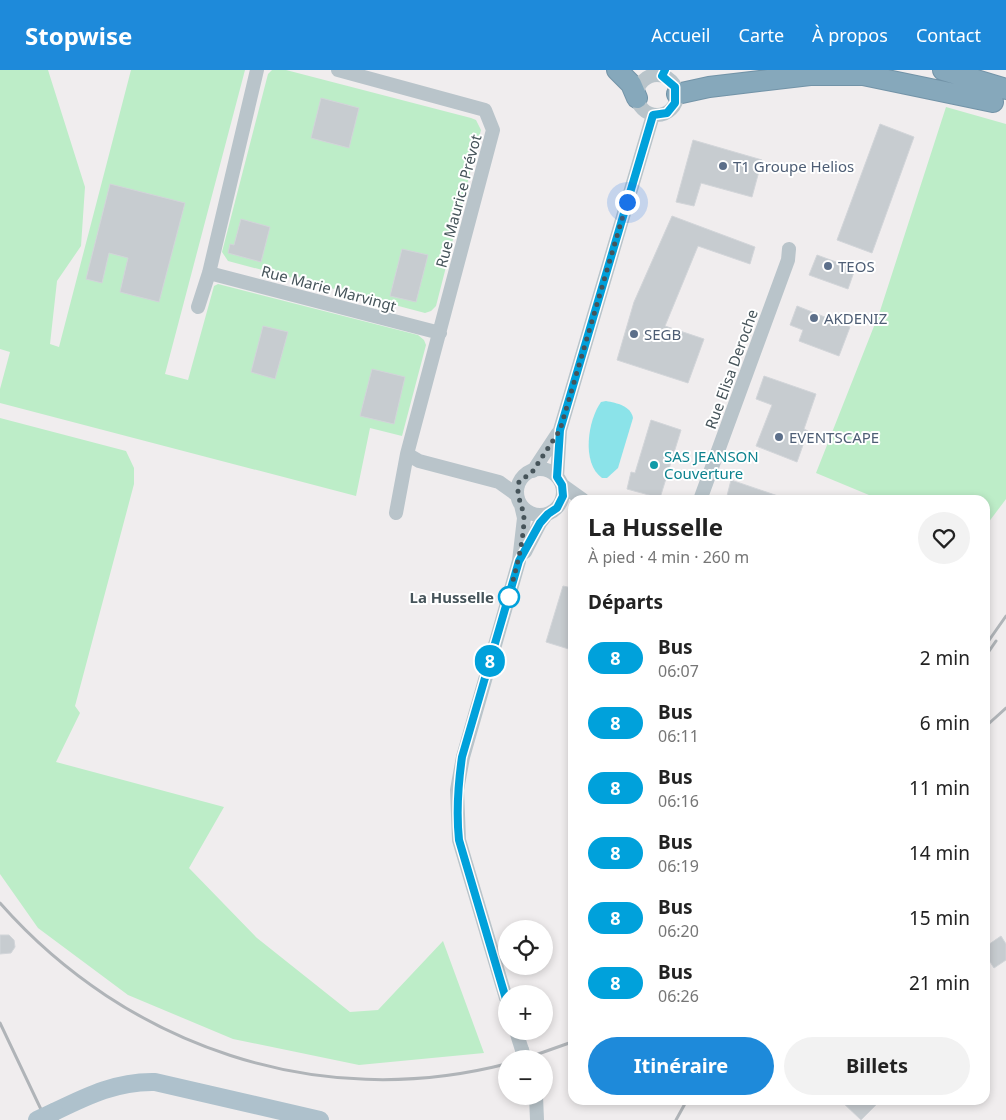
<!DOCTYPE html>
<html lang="fr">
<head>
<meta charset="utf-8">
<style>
  body { margin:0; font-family:"Noto Sans",sans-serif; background:#f2f2f2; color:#222; height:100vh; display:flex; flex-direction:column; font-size:19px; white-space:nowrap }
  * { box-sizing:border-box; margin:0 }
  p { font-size:16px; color:#767676 }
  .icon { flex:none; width:28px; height:28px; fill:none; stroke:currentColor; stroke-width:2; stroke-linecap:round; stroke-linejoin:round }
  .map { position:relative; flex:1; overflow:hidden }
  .drawer { position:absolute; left:568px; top:425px; width:422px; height:610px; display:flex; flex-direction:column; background:#fff; border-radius:15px; box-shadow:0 2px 8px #0003 }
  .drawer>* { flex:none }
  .badge { padding:0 10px; border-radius:16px; font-size:18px; line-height:32px }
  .buttons { position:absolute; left:498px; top:850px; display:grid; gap:10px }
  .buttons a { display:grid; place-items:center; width:55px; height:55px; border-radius:50%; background:#fff; box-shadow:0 2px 8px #0003; font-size:25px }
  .you { position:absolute; width:25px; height:25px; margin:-12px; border:4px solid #fff; border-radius:50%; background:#1a73e8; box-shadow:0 0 0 8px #1a73e833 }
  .map>.badge { position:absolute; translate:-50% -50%; box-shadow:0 0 0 2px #fff }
  h2 { padding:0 20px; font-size:19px; line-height:45px }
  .round { display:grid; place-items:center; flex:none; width:52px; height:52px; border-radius:26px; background:#f2f2f2 }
  .summary { display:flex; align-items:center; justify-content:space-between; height:85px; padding:0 20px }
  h1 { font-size:24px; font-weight:700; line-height:38px }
  .action { display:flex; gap:10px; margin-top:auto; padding:10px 20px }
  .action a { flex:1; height:58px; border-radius:30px; background:#1e8ada; color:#fff; font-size:20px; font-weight:700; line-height:58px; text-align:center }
  .action a+a { background:#f2f2f2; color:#222 }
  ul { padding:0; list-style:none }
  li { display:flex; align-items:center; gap:15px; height:65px; padding:0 20px }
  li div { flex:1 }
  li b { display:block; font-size:19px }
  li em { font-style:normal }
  li .badge { min-width:55px; font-weight:700; text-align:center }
  header { display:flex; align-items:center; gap:30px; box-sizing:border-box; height:70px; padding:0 25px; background:#1e8ada; color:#fff }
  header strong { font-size:24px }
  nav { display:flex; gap:28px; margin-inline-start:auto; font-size:18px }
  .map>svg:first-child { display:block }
  .green { fill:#bdedc8 }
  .water { fill:#8be3e9 }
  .building { fill:#c7ccd0; stroke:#d2d5d9 }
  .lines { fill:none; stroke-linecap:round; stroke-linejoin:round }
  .highway-casing { stroke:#7293a7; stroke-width:22 }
  .minor { stroke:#b9c4ca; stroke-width:14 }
  .major { stroke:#aec1cc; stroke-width:18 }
  .highway { stroke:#86a8bb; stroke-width:20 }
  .rail { stroke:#b0b4b8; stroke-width:3 }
  .minor-bridge { stroke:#b9c4ca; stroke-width:14 }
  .major-bridge { stroke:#aec1cc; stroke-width:18 }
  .line-casing { stroke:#fff; stroke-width:11 }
  .line { stroke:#00a1db; stroke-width:8 }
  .walk { stroke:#46545a; stroke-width:5; stroke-dasharray:0 9 }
  .service-dot { fill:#5c6f8a; stroke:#fff; stroke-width:2 }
  .culture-dot { fill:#0f9aa8; stroke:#fff; stroke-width:2 }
  .stop-dot { fill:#fff; stroke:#00a1db; stroke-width:2.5 }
  .labels { text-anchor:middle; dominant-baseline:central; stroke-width:4; stroke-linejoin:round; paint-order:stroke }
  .service-label { font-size:15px; fill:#4e5e75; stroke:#fff; text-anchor:start }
  .street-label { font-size:15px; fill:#46545a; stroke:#fff }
  .culture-label { font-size:15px; fill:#0d838f; stroke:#fff; text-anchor:start }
  .stop-label { font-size:15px; font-weight:bold; fill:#46545a; stroke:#fff; text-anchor:end }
</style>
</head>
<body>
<header>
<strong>Stopwise</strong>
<nav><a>Accueil</a><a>Carte</a><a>À propos</a><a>Contact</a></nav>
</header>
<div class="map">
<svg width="1006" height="1050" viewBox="0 0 1006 1050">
  <rect width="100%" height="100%" fill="#f0edee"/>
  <path class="green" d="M0 0H48L85 117 81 176 57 211 50 274 59 277 131 0H245L165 304 188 310 214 216 218 214 418 265 424 270 426 275 402 366 370 358 356 426 0 333V319L10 282 0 279Z
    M272 0H286L471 48 476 50 481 60 436 236 431 241 425 243 228 191 222 182 268 4Z
    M946 37 1006 54V429L985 457V430H881L816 403 880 241Z
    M0 348 126 381 134 398V414L75 636 80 643 56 692 224 737 189 798 257 868 350 942 378 940 443 871 484 983 359 995 233 969 128 925 38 858 0 804Z"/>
  <path class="water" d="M606 331C617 333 631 336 633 348L618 398 607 408H602C581 393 588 350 601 332Z"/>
  <path class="building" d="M321 28 359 38 349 78 311 68Z
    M880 54 914 67 872 183 837 170Z
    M693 70 762 90 752 127 701 113 694 136 676 132Z
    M110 114 185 133 159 232 120 222 128 188 109 183 102 213 86 209Z
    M672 146 755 177 750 194 698 176 665 256 704 269 688 313 617 290 634 232Z
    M241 149 270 157 261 192 228 183 230 174 234 175Z
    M402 179 428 185 416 232 390 226Z
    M817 185 855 199 848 219 809 205Z
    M797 236 850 257 839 286 799 271 803 260 790 255Z
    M263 256 288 262 275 309 251 302Z
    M372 299 405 307 394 354 360 346Z
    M764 306 816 324 804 359 808 361 797 392 756 376 772 335 756 329Z
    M651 350 681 360 660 428 627 419 631 402 635 403Z
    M731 410 784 428 783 430H726Z
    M563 516 572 518V580L546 572Z
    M0 865H9L14 870 15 877 11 883 0 884Z
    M1001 866 1006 874V890L994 898 985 884V877Z
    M840 1030H881L861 1050Z"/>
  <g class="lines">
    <g class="highway-casing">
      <path id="highway" d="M617 0 631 14 637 28
        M943 0 1006 19
        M677 24 709 17 810 5H863L993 32"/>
    </g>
    <path class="minor" d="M338 0 485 40 493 60 407 384 396 443
      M637 25a20 20 0 1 1 40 0a20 20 0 1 1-40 0Z
      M209 203 440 263
      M198 237 209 203 257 0
      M407 384 419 391 499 412 517 425
      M517 422a23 23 0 1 1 46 0a23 23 0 1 1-46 0Z
      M533 401 558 363
      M557 407 560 360 653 45
      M562 415 583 430
      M700 430 788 190 789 179
      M525 482 540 453 547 444
      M506 928 459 770 457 720 463 687 519 491 524 448 521 435
      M516 961 522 980
      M536 1026 537 1050"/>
    <path class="major" d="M54 1042C87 1026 117 1011 155 1012L320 1050"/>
    <use href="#highway" class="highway"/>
    <path class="rail" d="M985 576 1006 546
      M985 587 996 571
      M985 657 1006 638
      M0 833C127 977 319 1042 506 994
      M0 953 46 1050
      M524 989 572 972
      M676 1050 687 1030"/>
    <path class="minor-bridge" d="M522 980 525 989"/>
    <path class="major-bridge" d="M37 1050 54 1042"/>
  </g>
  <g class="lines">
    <g class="line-casing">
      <path id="line" d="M506 929 459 770C456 741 458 715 462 687L519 491 540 453 548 444 557 438 563 426 562 415 557 407 560 360 653 45 667 43 675 33V17L662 6 665 0"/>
    </g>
    <use href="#line" class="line"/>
    <path class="walk" d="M509 527C515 501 523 477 524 450 524 436 515 427 519 412L533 401 560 360 627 132"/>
  </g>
  <g class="service-dot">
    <circle cx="723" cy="96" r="5"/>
    <circle cx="828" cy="196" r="5"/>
    <circle cx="814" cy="248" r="5"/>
    <circle cx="634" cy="264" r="5"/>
    <circle cx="779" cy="367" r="5"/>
  </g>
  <circle class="culture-dot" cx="654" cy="395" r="5"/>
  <circle class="stop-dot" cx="509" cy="527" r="10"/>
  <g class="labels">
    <g class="service-label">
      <text x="733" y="96">T1 Groupe Helios</text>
      <text x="838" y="196">TEOS</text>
      <text x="824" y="248">AKDENIZ</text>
      <text x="644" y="264">SEGB</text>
      <text x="789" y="367">EVENTSCAPE</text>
    </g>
    <g class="street-label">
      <text transform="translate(458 131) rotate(-75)">Rue Maurice Prévot</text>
      <text transform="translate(329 218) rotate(15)">Rue Marie Marvingt</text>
      <text transform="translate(731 299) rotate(-70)">Rue Elisa Deroche</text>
    </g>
    <g class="culture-label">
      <text x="664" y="386">SAS JEANSON<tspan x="664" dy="17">Couverture</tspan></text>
    </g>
    <g class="stop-label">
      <text x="494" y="527">La Husselle</text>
    </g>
  </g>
</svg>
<div class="buttons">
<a><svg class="icon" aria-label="locate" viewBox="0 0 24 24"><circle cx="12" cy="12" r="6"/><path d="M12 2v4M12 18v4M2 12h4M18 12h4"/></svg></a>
<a>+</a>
<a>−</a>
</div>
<div class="you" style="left:627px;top:132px"></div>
<b class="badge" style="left:490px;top:591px;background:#00a1db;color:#fff">8</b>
<section class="drawer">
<div class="summary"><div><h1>La Husselle</h1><p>À pied · 4 min · 260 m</p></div><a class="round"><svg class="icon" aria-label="heart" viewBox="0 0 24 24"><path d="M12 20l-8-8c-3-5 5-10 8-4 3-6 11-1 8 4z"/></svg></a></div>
<h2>Départs</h2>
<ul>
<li><span class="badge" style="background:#00a1db;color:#fff">8</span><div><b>Bus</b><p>06:07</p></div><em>2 min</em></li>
<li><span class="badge" style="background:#00a1db;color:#fff">8</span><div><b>Bus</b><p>06:11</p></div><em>6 min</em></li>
<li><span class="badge" style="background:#00a1db;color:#fff">8</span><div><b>Bus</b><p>06:16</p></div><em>11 min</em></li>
<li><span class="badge" style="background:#00a1db;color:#fff">8</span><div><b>Bus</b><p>06:19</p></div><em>14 min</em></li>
<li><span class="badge" style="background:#00a1db;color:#fff">8</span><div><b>Bus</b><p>06:20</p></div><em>15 min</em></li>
<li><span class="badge" style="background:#00a1db;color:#fff">8</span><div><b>Bus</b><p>06:26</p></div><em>21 min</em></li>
</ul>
<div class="action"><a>Itinéraire</a><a>Billets</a></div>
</section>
</div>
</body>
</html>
